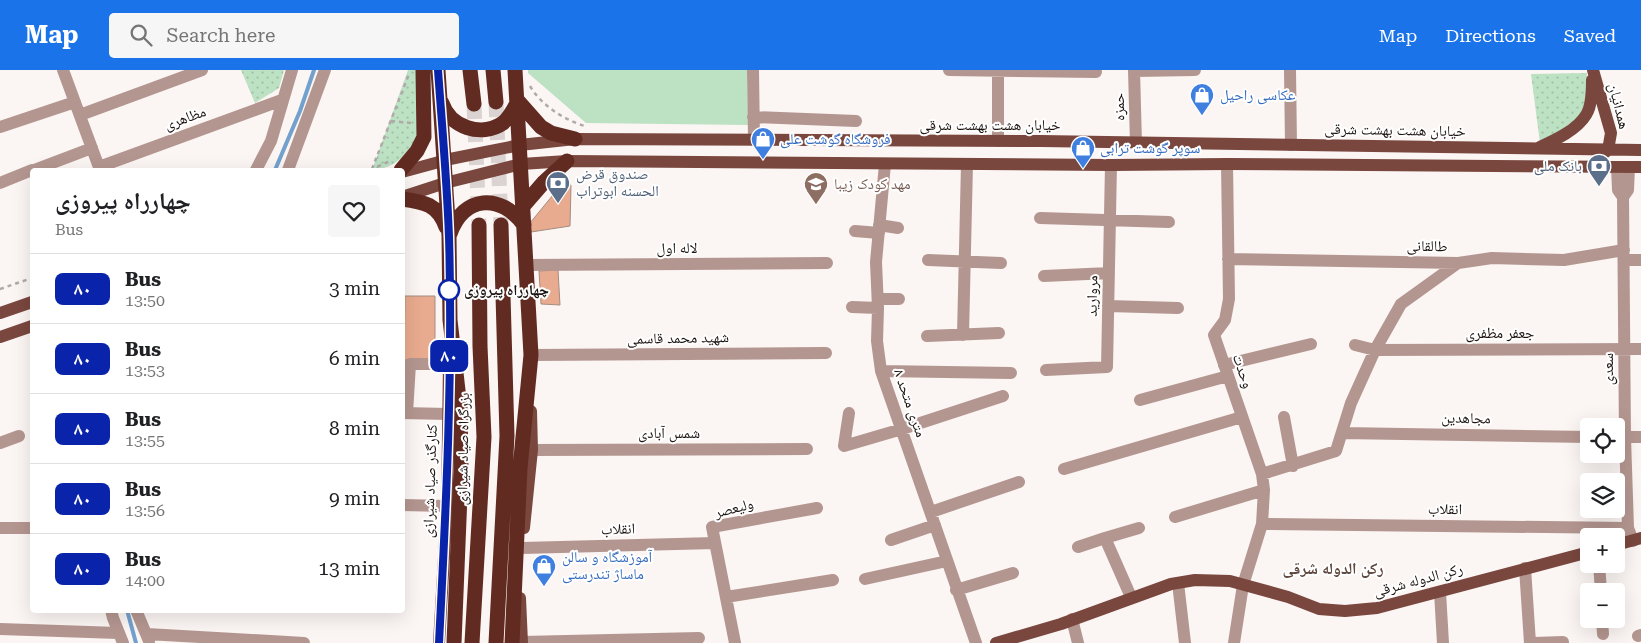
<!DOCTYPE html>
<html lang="en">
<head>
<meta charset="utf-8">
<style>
  body { margin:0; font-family:"Roboto Serif","Noto Naskh Arabic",serif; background:#f6f6f6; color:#202124; height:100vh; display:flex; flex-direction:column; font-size:19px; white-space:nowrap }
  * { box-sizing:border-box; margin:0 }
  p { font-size:16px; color:#757577 }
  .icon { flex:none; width:28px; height:28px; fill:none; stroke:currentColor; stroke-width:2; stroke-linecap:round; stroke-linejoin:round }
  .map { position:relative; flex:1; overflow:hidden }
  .details { position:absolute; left:30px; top:98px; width:375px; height:445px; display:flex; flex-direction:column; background:#fff; border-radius:5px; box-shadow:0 5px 20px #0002 }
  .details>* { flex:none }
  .badge { padding:0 10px; border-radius:8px; font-size:18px; line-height:32px }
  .fabs { position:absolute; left:1580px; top:348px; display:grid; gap:10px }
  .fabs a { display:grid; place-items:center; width:45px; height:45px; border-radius:5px; background:#fff; box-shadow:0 5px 20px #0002; font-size:25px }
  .map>.badge { position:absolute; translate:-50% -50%; box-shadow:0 0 0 2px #fff }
  .round { display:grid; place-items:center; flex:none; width:52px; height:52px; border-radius:5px; background:#f6f6f6 }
  .head { display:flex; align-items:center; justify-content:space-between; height:85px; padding:0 25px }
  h1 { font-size:24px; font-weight:800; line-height:38px }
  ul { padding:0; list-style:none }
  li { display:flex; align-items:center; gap:15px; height:70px; padding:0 25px; border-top:1px solid #e0e0e0 }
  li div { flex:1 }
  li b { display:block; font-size:19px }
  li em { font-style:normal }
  li .badge { min-width:55px; font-weight:700; text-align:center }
  header { display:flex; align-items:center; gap:30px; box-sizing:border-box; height:70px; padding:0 25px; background:#1a73e8; color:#fff }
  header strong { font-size:24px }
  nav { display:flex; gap:28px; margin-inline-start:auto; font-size:18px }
  .search { width:350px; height:45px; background:#f6f6f6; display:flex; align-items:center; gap:12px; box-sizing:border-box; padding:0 18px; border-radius:5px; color:#757577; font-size:19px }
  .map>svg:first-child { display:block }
  .green { fill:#bce1c3 }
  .park { fill:url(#park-dots) }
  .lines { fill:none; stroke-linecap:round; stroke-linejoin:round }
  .stream { stroke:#72a1cd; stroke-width:4 }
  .building { fill:#e9ab8f; stroke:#a58c80 }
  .highway-tunnel { stroke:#dad3d1; stroke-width:15; stroke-dasharray:15 8; stroke-linecap:butt }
  .path { stroke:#b0a9a7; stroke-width:2.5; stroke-dasharray:4 4; stroke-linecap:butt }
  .minor { stroke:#b49690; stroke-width:12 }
  .major { stroke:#79473e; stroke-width:12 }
  .highway { stroke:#622b22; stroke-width:15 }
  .line-casing { stroke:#fff; stroke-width:11 }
  .line { stroke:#0924aa; stroke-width:8 }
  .stop-dot { fill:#fff; stroke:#0924aa; stroke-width:2.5 }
  .labels { text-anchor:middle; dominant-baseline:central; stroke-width:4; stroke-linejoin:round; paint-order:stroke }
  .shop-label { font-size:15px; fill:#366cbe; stroke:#fff; text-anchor:start }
  .street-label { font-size:15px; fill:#1d1410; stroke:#fff }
  .service-label { font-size:15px; fill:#4e5e75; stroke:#fff; text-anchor:end }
  .education-label { font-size:15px; fill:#785e54; stroke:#fff; text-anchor:start }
  .stop-label { font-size:15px; font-weight:bold; fill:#1d1410; stroke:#fff; text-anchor:start }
  .neighbourhood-label { font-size:16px; font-weight:bold; fill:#5f493f; stroke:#fff }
</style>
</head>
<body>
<header>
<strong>Map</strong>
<div class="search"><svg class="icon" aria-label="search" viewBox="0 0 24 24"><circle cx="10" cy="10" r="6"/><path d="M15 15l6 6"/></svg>Search here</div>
<nav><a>Map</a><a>Directions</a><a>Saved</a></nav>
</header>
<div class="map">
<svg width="1641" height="573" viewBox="0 0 1641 573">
  <defs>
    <pattern id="park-dots" width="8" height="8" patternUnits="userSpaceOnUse" patternTransform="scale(1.25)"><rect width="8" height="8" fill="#bce1c3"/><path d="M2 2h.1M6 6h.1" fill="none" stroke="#a1c0a6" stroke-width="1.8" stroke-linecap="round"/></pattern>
  </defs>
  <rect width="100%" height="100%" fill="#fbf5f3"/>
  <path class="green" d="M528 0H747L748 55 586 53 528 3Z"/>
  <path class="park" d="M241 0H284L279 18 255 33Z
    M408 0H421C420 11 422 59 419 65 411 83 392 100 372 100Z
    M1587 3C1586 15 1588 32 1582 42 1573 56 1553 64 1540 73L1531 4Z"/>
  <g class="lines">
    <path class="stream" d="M275 100 300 41 314 0
      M127 540 136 573"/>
  </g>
  <path class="building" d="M562 114 571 115 570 156 531 162 530 153Z
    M558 200 560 235 541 234 539 201Z
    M405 226H435V285L429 290H404Z"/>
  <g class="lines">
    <path class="highway-tunnel" d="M496 32 501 155
      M474 34 479 155"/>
    <path class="path" d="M530 16C541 35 564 50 585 56
      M391 51 411 53
      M372 99 409 4
      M370 100 390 91
      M0 219 32 208"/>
    <path class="minor" d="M63 0 100 100
      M753 0 754 70
      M949 0 1096 2
      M998 0V71
      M1134 0 1136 73
      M1290 0 1291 75
      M1134 1 1195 0
      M80 45 202 0
      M753 47 856 51
      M0 57 75 32
      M885 94 876 192 878 238 877 271 881 301 976 573
      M1227 94 1229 229 1225 250 1214 265 1262 404 1264 420 1262 454 1243 515 1234 573
      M99 97 282 30
      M1617 97 1618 120 1623 127 1625 368 1628 458 1633 471
      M34 100 92 78
      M256 100 271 71 292 0
      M288 100 325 0
      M0 113 32 100
      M1623 127 1628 120 1629 97
      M1040 148 1169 152
      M879 155 898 158
      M855 161 879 163
      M1228 189 1458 193 1492 188 1564 190 1624 180
      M928 190 1001 193
      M1625 190H1641
      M526 195 827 193
      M1044 206 1109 203
      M878 229H899
      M1108 236 1178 238
      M852 237 878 238
      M963 265 967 94
      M927 266 999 263
      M1355 275 1375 280 1641 279
      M531 285 826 283
      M1224 295 1311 274
      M1046 300 1107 297 1111 95
      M881 301 1011 303
      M1140 330 1228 306
      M402 343 448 344
      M407 343 410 294H449
      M849 343 844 376 902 359 1003 326
      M1284 347 1293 396
      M1342 363 1589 367
      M1616 367H1641
      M0 373 19 366
      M532 380 807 379
      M1064 399 1242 347
      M1262 404 1336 381 1351 333 1375 280 1401 234 1458 193
      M402 435 447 436
      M931 442 1019 412
      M1175 447 1264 420
      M1262 454 1628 458
      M0 458H32
      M891 470 935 455
      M1078 477 1105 468
      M522 478 715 473
      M1599 494 1601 521
      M1525 498 1530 573
      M865 509 947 491
      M1178 513 1185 573
      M956 520 1013 503
      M1440 522 1443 573
      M726 527 833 510
      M1131 527 1105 468 1139 458
      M111 540 113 548 123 573
      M136 540 149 571
      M1072 549 1078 573
      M1602 549 1603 564
      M0 559 118 563
      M147 564 304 573
      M1638 566 1641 565
      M522 572 699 568
      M735 573 712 457 817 438
      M1534 573 1563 572"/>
    <path class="major" d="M1593 0 1611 63 1608 80 1602 85
      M1540 77C1555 70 1577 60 1586 45 1592 36 1592 20 1592 10
      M402 102 450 89 520 75 575 69 1041 71 1641 80
      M402 127 445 113 521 94 567 91 1111 95 1227 94 1641 97
      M0 243 32 232
      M0 267 32 256
      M524 458 532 380 531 341
      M1616 475 1641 468
      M520 528 522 573
      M439 573 447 436 449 292
      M996 573 1061 554 1171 514 1195 510 1230 511 1288 527 1319 539 1345 541 1377 538 1589 482"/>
    <path class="highway" d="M438 0 449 166 450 250 460 338 461 400 454 573
      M470 0 474 34
      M493 0 496 32
      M442 33C450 57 481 68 503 53 510 47 514 39 518 31L541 57 551 63 575 69
      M401 100 417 81 424 67 423 0
      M402 129C424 132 438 134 446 157
      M524 135 544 112 567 91
      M450 164C463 125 501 123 524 155
      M472 573 484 367 480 276 479 155
      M496 573 507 366 501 155
      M512 573 520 398 531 285 515 0"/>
  </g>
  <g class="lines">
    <g class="line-casing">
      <path id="line" d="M438 0C442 56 447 111 449 167 453 302 446 438 439 573"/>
    </g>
    <use href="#line" class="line"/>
  </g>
  <defs>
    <g id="shop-pin" transform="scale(1.25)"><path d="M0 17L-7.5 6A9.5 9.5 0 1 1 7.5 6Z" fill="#3f7fe0" stroke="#fff"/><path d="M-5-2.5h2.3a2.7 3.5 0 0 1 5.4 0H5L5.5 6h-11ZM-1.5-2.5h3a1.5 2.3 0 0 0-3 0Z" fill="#fff"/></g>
    <g id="bank-pin" transform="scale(1.25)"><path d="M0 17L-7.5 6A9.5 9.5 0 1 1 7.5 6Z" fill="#5c6f8a" stroke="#fff"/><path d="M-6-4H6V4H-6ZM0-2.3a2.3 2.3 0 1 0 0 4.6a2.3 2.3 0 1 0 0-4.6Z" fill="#fff"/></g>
    <g id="school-pin" transform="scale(1.25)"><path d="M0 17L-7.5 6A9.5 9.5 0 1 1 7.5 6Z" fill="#8d6e63" stroke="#fff"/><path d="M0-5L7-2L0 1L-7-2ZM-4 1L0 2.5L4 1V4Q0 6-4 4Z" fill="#fff"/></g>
  </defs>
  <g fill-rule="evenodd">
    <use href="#shop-pin" x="1202" y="25"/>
    <use href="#shop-pin" x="763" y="69"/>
    <use href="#shop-pin" x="1083" y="78"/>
    <use href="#bank-pin" x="1599" y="96"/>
    <use href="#bank-pin" x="558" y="113"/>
    <use href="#school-pin" x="816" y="114"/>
    <use href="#shop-pin" x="544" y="496"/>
  </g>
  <circle class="stop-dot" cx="449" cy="220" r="10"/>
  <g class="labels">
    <g class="shop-label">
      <text x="1220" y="25">عکاسی راحیل</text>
      <text x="780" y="69">فروشگاه گوشت علی</text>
      <text x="1100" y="78">سوپر گوشت ترابی</text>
      <text x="562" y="487">آموزشگاه و سالن<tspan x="562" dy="17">ماساژ تندرستی</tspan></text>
    </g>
    <g class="street-label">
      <text transform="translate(1619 36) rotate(76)">همدانیان</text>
      <text transform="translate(1119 37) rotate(-91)">حمزه</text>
      <text transform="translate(185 48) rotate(-20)">مظاهری</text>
      <text x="990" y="55">خیابان هشت بهشت شرقی</text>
      <text transform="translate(1395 60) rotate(1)">خیابان هشت بهشت شرقی</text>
      <text transform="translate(1427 176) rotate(1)">طالقانی</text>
      <text x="677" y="178">لاله اول</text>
      <text transform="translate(1092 226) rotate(-89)">مروارید</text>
      <text x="1500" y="263">جعفر مظفری</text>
      <text transform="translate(678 268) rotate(-1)">شهید محمد قاسمی</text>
      <text transform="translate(1608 299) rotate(-90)">سعدی</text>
      <text transform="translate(1243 301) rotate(71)">وحدت</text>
      <text transform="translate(910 333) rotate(71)">۸ متری متحد</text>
      <text transform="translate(1466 348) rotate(1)">مجاهدین</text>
      <text x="669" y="363">شمس آبادی</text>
      <text transform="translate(463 379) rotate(-89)">بزرگراه صیاد شیرازی</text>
      <text transform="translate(430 411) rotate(-88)">کنارگذر صیاد شیرازی</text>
      <text transform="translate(734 438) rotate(-14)">ولیعصر</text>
      <text transform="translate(1445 439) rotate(1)">انقلاب</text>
      <text transform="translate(618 459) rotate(-2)">انقلاب</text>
      <text transform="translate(1418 510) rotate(-15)">رکن الدوله شرقی</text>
    </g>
    <g class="service-label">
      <text x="1582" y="96">بانک ملی</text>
      <text x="576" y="104" text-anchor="start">صندوق قرض<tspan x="576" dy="17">الحسنه ابوتراب</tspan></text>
    </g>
    <g class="education-label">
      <text x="834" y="114">مهد کودک زیبا</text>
    </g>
    <g class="stop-label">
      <text x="464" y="220">چهارراه پیروزی</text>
    </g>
    <g class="neighbourhood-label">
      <text x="1333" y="498">رکن الدوله شرقی</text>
    </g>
  </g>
</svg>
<div class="fabs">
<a><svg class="icon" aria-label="locate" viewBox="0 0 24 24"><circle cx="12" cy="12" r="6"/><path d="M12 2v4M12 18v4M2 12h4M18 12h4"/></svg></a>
<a><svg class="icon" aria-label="layers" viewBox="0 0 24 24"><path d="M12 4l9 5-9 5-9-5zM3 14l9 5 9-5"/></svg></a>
<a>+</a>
<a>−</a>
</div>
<b class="badge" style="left:449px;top:286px;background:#0924aa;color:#fff">۸۰</b>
<section class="details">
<div class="head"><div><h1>چهارراه پیروزی</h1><p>Bus</p></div><a class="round"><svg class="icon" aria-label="heart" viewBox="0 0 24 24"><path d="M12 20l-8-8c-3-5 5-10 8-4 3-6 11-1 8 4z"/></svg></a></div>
<ul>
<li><span class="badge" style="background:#0924aa;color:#fff">۸۰</span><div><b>Bus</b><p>13:50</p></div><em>3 min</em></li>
<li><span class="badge" style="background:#0924aa;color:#fff">۸۰</span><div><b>Bus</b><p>13:53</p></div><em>6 min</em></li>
<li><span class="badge" style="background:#0924aa;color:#fff">۸۰</span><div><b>Bus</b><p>13:55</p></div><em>8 min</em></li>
<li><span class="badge" style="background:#0924aa;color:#fff">۸۰</span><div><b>Bus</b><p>13:56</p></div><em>9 min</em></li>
<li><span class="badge" style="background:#0924aa;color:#fff">۸۰</span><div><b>Bus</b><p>14:00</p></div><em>13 min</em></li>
</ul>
</section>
</div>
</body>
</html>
